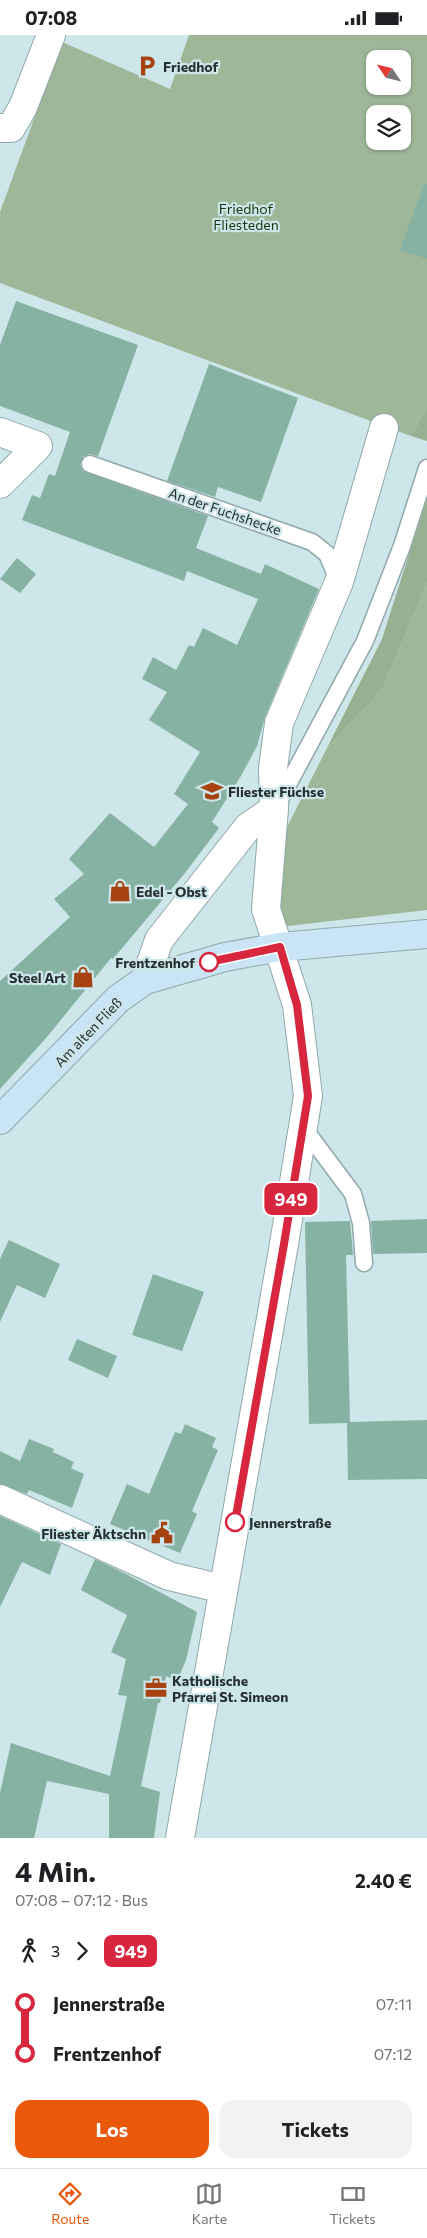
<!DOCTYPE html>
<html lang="de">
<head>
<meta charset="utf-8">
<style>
  body { margin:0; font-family:Commissioner,sans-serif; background:#f2f2f2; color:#202124; height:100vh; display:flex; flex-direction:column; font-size:19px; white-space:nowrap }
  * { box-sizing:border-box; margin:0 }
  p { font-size:16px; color:#757577 }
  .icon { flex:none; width:28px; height:28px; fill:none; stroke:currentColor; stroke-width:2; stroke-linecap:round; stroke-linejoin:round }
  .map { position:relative; height:1803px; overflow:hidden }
  .sheet { display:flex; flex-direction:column; background:#fff; flex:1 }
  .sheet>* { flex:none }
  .badge { padding:0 10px; border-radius:8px; font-size:18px; line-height:32px }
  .needle { width:32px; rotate:305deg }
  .controls { position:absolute; left:366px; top:15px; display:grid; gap:10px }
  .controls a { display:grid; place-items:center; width:45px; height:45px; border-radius:10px; background:#fff; box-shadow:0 1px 4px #0004; font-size:25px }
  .map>.badge { position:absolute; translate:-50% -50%; box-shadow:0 0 0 2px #fff }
  .legs { display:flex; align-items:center; gap:8px; height:55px; padding:0 15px; font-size:16px }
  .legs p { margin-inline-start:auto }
  .overview { display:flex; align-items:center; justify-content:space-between; height:85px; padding:0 15px }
  h1 { font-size:28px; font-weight:700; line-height:38px }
  .primary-button { display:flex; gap:10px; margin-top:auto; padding:10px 15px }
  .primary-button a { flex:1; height:58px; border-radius:15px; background:#ea580c; color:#fff; font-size:20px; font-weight:700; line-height:58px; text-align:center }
  .primary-button a+a { background:#f2f2f2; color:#202124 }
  ul { padding:0 15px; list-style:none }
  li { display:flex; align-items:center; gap:18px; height:50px; font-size:19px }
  li i { display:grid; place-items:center; width:8px; height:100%; margin:0 6px; background:currentColor }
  li i::after { content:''; width:12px; height:12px; margin:-6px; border:4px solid; border-radius:50%; background:#fff }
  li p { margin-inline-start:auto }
  li:first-child i { background:linear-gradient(#0000 50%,currentColor 0) }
  li:last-child i { background:linear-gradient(currentColor 50%,#0000 0) }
  .status { display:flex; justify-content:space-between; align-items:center; height:35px; padding:0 25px; background:#fff; direction:ltr }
  .status svg { height:14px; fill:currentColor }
  .menu { display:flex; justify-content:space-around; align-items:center; height:70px; border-top:1px solid #e0e0e0; background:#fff; font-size:14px; color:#757577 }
  .menu a { display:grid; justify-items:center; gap:2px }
  .menu .current { color:#ea580c }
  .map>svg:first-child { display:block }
  .green { fill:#9eb798; fill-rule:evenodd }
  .forest { fill:#97b091 }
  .building { fill:#85b2a3 }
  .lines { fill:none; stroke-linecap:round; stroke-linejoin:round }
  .service-casing { stroke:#90a8ab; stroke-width:19 }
  .minor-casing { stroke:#90a8ab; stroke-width:30 }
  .secondary-casing { stroke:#90a8ab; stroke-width:30 }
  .service { stroke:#fff; stroke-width:16 }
  .minor { stroke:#fff; stroke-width:28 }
  .secondary { stroke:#c8e4f5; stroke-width:28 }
  .line-1-casing { stroke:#fff; stroke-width:11 }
  .line-1 { stroke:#d7263d; stroke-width:8 }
  .stop-1-dot { fill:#fff; stroke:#d7263d; stroke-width:2.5 }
  .labels { text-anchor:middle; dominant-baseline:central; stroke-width:4.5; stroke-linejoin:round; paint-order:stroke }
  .poi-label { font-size:14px; font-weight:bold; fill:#252f30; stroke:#cde6e9; text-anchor:start }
  .park-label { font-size:14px; fill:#15390c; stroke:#cde6e9 }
  .street-label { font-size:14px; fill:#252f30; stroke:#cde6e9 }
  .stop-label { font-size:14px; font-weight:bold; fill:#252f30; stroke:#cde6e9; text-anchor:end }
</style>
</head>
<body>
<div class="status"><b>07:08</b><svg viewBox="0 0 49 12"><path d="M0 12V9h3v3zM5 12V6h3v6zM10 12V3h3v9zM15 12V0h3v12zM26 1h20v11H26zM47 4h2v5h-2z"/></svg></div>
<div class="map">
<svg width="427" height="1803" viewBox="0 0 427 1803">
  <rect width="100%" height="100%" fill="#cde6e9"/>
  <path class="green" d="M189 0H427V372L411 401 0 248V177L62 7 170 54ZM375 24H402V51H375ZM375 79H402V106H375Z
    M427 548V875L279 892 282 802 327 713 382 655Z"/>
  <path class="forest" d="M427 372V406L411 401Z
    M427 463V548L382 655 327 713 382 604Z"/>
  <path class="building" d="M424 149H427V224L400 215Z
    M16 266 138 310 98 421 89 419 83 422 80 430 83 436 208 481 196 513 261 539 265 529 319 554 265 682 257 711 241 741 212 787 219 793 185 838 113 924 111 923 47 1002 0 1054V946L70 882 54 864 84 839 69 824 110 778 154 812 188 769 174 759 200 717 149 685 167 657 142 644 153 622 176 635 189 610 194 612 203 593 237 610 258 564 187 536 184 546 22 485 32 460 40 463 49 439 55 441 70 397 0 371V310Z
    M209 329 298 363 261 467 218 452 215 462 167 446Z
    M17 523 36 539 20 558 0 544Z
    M427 1184V1218L373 1219 371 1186Z
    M350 1186 353 1220H346L350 1387 427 1385V1444L348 1445 347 1388 309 1389 305 1187Z
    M9 1205 60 1229 45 1263 17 1250 0 1287V1224Z
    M153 1239 204 1257 182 1316 132 1300Z
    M77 1304 117 1321 108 1343 68 1325Z
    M185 1389 216 1403 212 1412 218 1415 192 1476 197 1479 180 1518 110 1489 127 1449 149 1459 175 1397 181 1399Z
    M29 1404 54 1414 53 1417 74 1427 71 1433 84 1439 72 1473 29 1455 27 1459 0 1449V1416L20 1426Z
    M0 1481 61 1509 50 1540 22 1527 0 1572Z
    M95 1524 126 1539 197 1577 186 1625 177 1646 166 1641 160 1668H158L141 1751 160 1757 154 1803H109V1759L47 1746 34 1803H0V1758L11 1708 110 1741 127 1661 118 1660 126 1624 111 1617 127 1580 81 1555Z"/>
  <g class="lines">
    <g class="service-casing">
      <path id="service" d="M90 429 312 507 327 519 339 547
        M277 770 365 606 402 511 427 433
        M303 1092 353 1159 361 1188 364 1228"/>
    </g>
    <g class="minor-casing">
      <path id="minor" d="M0 93H11L23 72 51 0
        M0 397 38 411 0 449
        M145 945 159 905 248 792 274 774
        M0 1464 169 1541 223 1554
        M180 1803 284 1209 308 1061 297 970 266 874 274 774 273 733 279 688 339 547 384 393"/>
    </g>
    <g class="secondary-casing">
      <path id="secondary" d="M0 1085 118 964 145 945 225 922 280 912 427 899"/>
    </g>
    <use href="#service" class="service"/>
    <use href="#minor" class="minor"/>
    <use href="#secondary" class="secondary"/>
  </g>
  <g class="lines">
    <g class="line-1-casing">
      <path id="line-1" d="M209 927 280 912 297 970 308 1061 284 1209 235 1487"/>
    </g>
    <use href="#line-1" class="line-1"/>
  </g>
  <defs>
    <g id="parking-bare" transform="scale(1.725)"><path d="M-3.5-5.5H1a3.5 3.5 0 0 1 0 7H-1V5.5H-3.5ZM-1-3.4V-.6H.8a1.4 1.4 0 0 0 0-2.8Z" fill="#a74212" stroke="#cde6e9" stroke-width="2.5" paint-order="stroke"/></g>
    <g id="school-bare" transform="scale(1.725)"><path d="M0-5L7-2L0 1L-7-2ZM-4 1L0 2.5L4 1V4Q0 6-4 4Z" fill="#a74212" stroke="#cde6e9" stroke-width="2.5" paint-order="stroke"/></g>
    <g id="shop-bare" transform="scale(1.725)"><path d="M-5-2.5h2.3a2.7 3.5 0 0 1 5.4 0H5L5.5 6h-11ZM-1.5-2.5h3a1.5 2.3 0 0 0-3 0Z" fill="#a74212" stroke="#cde6e9" stroke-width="2.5" paint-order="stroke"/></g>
    <g id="civic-bare" transform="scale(1.725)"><path d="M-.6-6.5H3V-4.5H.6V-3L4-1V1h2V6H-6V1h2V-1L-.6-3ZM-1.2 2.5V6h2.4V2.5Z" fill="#a74212" stroke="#cde6e9" stroke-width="2.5" paint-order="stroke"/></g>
    <g id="office-bare" transform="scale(1.725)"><path d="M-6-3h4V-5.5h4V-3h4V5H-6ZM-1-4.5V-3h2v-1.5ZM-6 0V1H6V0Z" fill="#a74212" stroke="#cde6e9" stroke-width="2.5" paint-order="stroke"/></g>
  </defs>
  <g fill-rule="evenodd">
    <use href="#parking-bare" x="147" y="31"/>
    <use href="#school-bare" x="212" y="756"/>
    <use href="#shop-bare" x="120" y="856"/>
    <use href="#shop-bare" x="83" y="942"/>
    <use href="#civic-bare" x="162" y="1498"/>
    <use href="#office-bare" x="156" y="1653"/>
  </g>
  <g class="stop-1-dot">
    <circle cx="209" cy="927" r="9"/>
    <circle cx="235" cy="1487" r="9"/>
  </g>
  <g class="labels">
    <g class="poi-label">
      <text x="163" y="31">Friedhof</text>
      <text x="228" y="756">Fliester Füchse</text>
      <text x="136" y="856">Edel - Obst</text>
      <text x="66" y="942" text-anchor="end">Steel Art</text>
      <text x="146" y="1498" text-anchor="end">Fliester Äktschn</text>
      <text x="172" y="1645">Katholische<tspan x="172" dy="16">Pfarrei St. Simeon</tspan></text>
    </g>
    <g class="park-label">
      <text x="246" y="173">Friedhof<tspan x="246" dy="16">Fliesteden</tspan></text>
    </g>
    <g class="street-label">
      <text transform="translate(225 476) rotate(19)">An der Fuchshecke</text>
      <text transform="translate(88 997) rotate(-46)">Am alten Fließ</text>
    </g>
    <g class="stop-label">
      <text x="195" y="927">Frentzenhof</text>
      <text x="249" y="1487" text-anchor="start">Jennerstraße</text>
    </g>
  </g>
</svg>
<div class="controls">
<a><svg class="needle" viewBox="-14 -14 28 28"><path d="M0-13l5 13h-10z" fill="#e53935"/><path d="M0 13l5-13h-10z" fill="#757577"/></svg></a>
<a><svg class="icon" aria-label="layers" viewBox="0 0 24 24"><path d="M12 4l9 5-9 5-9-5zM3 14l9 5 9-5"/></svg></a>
</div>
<b class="badge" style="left:291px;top:1164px;background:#d7263d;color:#fff">949</b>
</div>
<section class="sheet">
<div class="overview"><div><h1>4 Min.</h1><p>07:08 – 07:12 · Bus</p></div><b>2.40 €</b></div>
<div class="legs"><svg class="icon" aria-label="walk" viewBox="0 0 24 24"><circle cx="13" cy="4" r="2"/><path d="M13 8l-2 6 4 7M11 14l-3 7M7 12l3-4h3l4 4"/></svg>3<svg class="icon" aria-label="forward" viewBox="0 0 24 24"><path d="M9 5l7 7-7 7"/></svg><b class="badge" style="background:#d7263d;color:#fff">949</b></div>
<ul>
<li><i style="color:#d7263d"></i><b>Jennerstraße</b><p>07:11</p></li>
<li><i style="color:#d7263d"></i><b>Frentzenhof</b><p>07:12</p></li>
</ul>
<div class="primary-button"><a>Los</a><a>Tickets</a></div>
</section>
<nav class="menu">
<a class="current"><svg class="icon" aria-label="directions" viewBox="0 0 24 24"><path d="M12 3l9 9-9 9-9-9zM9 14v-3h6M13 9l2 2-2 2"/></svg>Route</a>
<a><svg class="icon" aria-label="map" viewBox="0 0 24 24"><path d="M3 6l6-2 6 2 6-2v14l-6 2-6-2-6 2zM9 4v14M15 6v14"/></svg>Karte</a>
<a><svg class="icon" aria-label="tickets" viewBox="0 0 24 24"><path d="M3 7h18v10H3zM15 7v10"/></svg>Tickets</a>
</nav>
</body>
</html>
